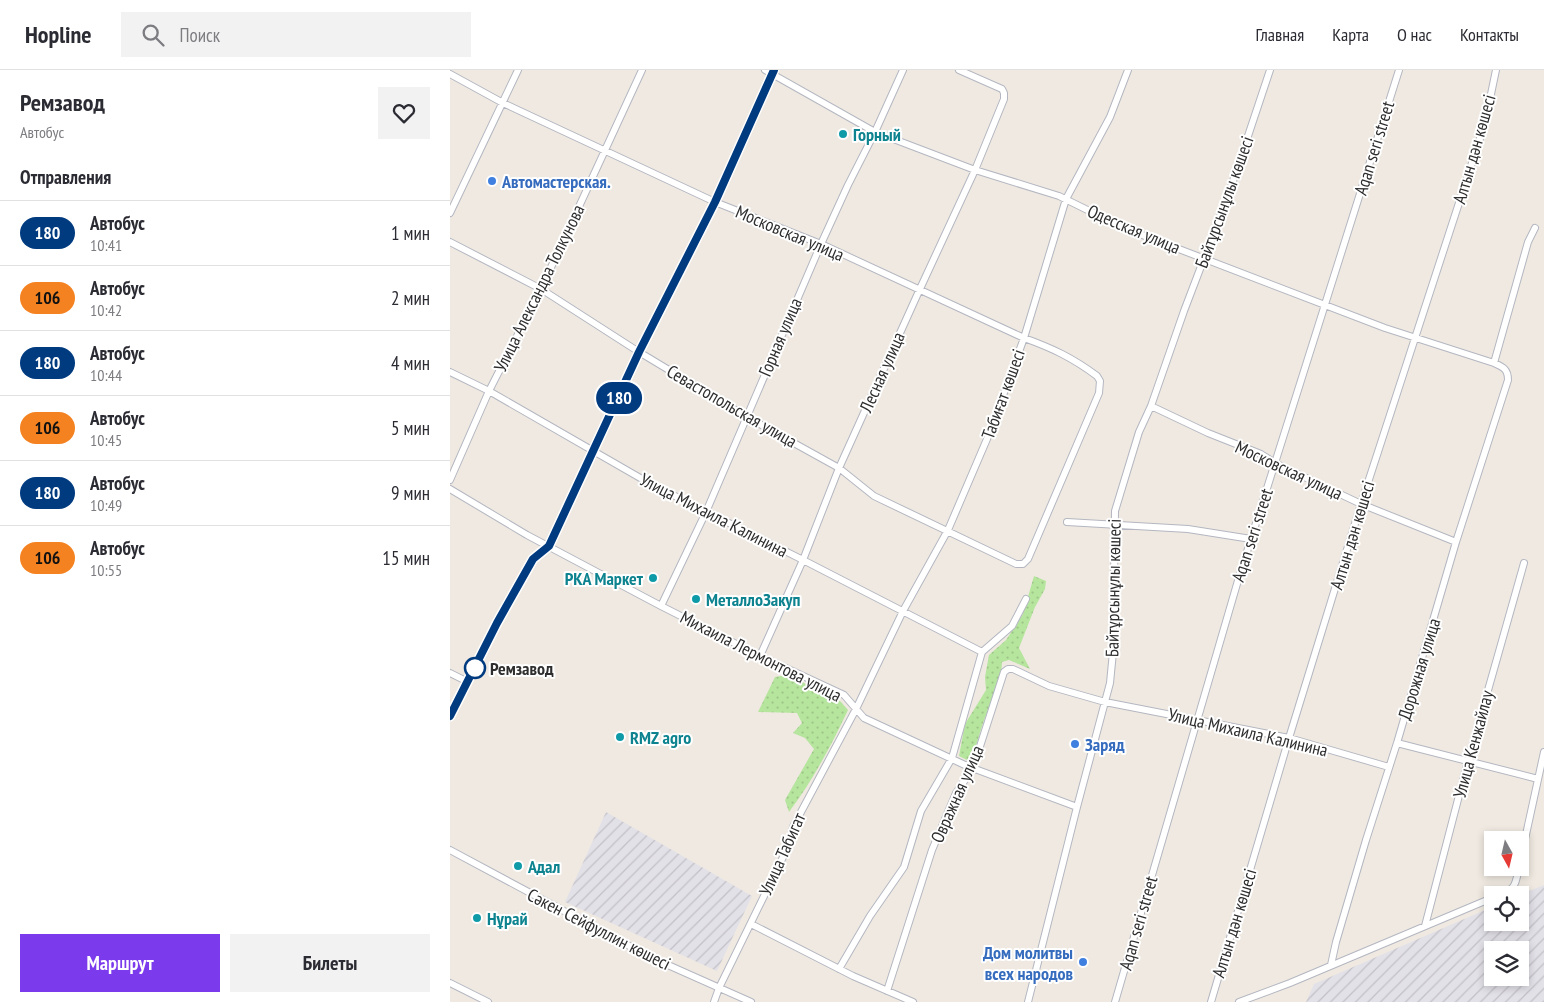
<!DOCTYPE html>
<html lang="ru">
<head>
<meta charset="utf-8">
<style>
  body { margin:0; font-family:"PT Sans Narrow",sans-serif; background:#f2f2f3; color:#2b2b33; height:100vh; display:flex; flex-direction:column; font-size:19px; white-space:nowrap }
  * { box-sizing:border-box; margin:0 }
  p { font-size:16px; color:#7c7c81 }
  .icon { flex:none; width:28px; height:28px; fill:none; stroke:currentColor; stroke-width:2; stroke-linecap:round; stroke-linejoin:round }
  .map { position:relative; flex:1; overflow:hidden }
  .drawer { display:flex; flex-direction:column; background:#fff; width:450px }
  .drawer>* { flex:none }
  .badge { padding:0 10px; border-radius:16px; font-size:18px; line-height:32px }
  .needle { width:32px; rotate:172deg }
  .buttons { position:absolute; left:1034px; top:761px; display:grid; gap:10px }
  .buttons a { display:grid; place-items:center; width:45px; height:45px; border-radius:0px; background:#fff; box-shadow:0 2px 8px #0003; font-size:25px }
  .map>.badge { position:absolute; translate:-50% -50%; box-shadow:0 0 0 2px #fff }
  h2 { padding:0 20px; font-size:19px; line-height:45px }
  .round { display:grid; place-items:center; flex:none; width:52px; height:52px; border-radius:0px; background:#f2f2f3 }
  .head { display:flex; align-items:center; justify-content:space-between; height:85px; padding:0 20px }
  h1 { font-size:24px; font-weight:700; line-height:38px }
  .cta { display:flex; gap:10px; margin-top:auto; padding:10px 20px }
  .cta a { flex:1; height:58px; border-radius:0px; background:#7c3aed; color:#fff; font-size:20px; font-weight:700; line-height:58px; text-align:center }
  .cta a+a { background:#f2f2f3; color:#2b2b33 }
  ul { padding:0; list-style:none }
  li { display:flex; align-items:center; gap:15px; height:65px; padding:0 20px; border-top:1px solid #e1e1e2 }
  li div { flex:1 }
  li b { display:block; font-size:19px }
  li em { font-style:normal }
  li .badge { min-width:55px; font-weight:700; text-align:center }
  header { display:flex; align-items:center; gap:30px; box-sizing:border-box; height:70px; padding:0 25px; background:#fff; border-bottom:1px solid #e1e1e2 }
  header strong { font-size:24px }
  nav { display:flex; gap:28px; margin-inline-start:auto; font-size:18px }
  .search { width:350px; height:45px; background:#f2f2f3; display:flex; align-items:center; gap:12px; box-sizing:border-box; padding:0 18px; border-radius:0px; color:#7c7c81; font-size:19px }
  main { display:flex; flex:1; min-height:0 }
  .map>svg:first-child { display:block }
  .industrial { fill:url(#industrial-furrows); fill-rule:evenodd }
  .green { fill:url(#green-dots) }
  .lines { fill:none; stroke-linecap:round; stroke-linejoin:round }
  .minor-casing { stroke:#b4b7c1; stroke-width:8 }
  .minor { stroke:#fff; stroke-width:6 }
  .line-casing { stroke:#fff; stroke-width:11 }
  .line { stroke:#003b80; stroke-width:8 }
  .culture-dot { fill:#0f9aa8; stroke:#fff; stroke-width:2 }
  .shop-dot { fill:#3f7fe0; stroke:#fff; stroke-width:2 }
  .stop-dot { fill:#fff; stroke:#003b80; stroke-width:2.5 }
  .labels { text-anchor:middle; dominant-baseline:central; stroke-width:4; stroke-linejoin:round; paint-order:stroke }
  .culture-label { font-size:18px; font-weight:bold; fill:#0d838f; stroke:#fff; text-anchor:start }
  .street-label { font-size:18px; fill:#2e2e2e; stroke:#fff }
  .shop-label { font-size:18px; font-weight:bold; fill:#366cbe; stroke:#fff; text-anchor:start }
  .stop-label { font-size:18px; font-weight:bold; fill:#2e2e2e; stroke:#fff; text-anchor:start }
</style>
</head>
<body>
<header>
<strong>Hopline</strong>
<div class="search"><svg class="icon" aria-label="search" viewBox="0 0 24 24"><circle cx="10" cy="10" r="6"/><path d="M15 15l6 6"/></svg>Поиск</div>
<nav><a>Главная</a><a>Карта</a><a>О нас</a><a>Контакты</a></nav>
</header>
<main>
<section class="drawer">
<div class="head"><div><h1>Ремзавод</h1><p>Автобус</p></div><a class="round"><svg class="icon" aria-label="heart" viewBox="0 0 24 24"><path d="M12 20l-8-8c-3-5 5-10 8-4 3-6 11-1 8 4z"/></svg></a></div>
<h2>Отправления</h2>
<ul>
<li><span class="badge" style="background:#003b80;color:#fff">180</span><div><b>Автобус</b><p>10:41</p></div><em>1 мин</em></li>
<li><span class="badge" style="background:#f58220;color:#111">106</span><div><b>Автобус</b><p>10:42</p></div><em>2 мин</em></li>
<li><span class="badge" style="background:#003b80;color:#fff">180</span><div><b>Автобус</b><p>10:44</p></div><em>4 мин</em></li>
<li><span class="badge" style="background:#f58220;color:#111">106</span><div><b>Автобус</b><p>10:45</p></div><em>5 мин</em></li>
<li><span class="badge" style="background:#003b80;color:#fff">180</span><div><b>Автобус</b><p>10:49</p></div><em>9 мин</em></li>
<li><span class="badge" style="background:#f58220;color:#111">106</span><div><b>Автобус</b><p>10:55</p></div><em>15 мин</em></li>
</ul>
<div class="cta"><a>Маршрут</a><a>Билеты</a></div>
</section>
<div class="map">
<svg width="1094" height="932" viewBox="0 0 1094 932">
  <defs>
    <pattern id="industrial-furrows" width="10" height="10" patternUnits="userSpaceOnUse" patternTransform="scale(1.25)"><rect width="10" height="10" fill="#e3e1e8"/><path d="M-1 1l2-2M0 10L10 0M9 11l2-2" fill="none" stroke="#c3c1c7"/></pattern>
    <pattern id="green-dots" width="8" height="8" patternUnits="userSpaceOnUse" patternTransform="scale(1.25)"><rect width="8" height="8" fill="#b6e59e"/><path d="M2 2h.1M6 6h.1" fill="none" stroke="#9dc588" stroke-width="1.8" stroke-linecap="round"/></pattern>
  </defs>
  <rect width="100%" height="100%" fill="#efe9e1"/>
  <path class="industrial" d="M156 742 302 826 267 901 115 832Z
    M1094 815V932H856L864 914 1042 837V852H1070V825ZM1042 880H1070V908H1042Z"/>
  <path class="green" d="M584 506 596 511 595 519 585 537 569 578 580 599 559 590 552 592 551 606 533 653 521 692 509 686 515 654 536 620 535 607 539 585 556 570 573 544Z
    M338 605 390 631 398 640C381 676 363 710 339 742L335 730 364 679 355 668 343 663 352 653 347 643 308 642 325 607Z"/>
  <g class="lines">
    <g class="minor-casing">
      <path id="minor" d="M315 0 425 62 525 100 609 126 674 158 935 258 1044 293C1053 297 1058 299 1058 310L1006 472 947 673 916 770 886 872 881 895
        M0 4 53 33 265 132 371 174 574 268C602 278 623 288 647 306L650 311 649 323 578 489 573 494H566L424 426 389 398 297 347 189 282 91 219 0 172
        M0 143 68 0
        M1044 293 1078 172 1085 158
        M0 302 39 321 199 413 353 490 532 582
        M701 336 758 363 811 384 825 393 911 434 1006 472
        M0 410 39 321 91 219 192 0
        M0 419 77 465 211 536 310 586 394 625 414 648 517 696 627 737
        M617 452 738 459 801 469
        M211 536 256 442 371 174 398 115 425 62 453 0
        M310 586 353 490 389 398 469 221 525 100 554 29V23L552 19 509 0
        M0 603 18 612
        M0 646 47 553 83 489 99 476 189 282 265 132 324 1
        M947 673 1088 709
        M0 780 200 887 301 932
        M1070 792 1094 682
        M1050 825C1067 818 1065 814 1069 798
        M301 854 403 906 463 932
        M975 856 1018 691 1074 493
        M389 899 420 846 454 797 471 741 502 688 532 582 562 556 576 529
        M0 913 38 932
        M437 921 482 780 506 723 523 698 554 602 558 599H563L599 616 655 632 839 668 939 697
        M264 932 269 918 336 781 343 757 406 639 453 541 498 460 537 369 574 268 616 129 660 47 678 0
        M578 932 627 737 660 613 663 582 665 441 689 362 701 336 734 241 779 123 820 0
        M665 932 789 507 949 0
        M761 932 839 668 911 434 1035 53 1046 0
        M789 932 840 913 1042 828"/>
    </g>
    <use href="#minor" class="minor"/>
  </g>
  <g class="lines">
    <g class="line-casing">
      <path id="line" d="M0 646 47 553 83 489 99 476 189 282 265 132 324 0"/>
    </g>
    <use href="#line" class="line"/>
  </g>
  <g class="culture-dot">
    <circle cx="393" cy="64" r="5"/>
    <circle cx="203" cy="508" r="5"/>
    <circle cx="246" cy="529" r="5"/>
    <circle cx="170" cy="667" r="5"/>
    <circle cx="68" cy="796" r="5"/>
    <circle cx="27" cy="848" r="5"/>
  </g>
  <g class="shop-dot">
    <circle cx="42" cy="111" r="5"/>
    <circle cx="625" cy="674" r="5"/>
    <circle cx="633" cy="892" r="5"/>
  </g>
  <circle class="stop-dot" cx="25" cy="598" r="10"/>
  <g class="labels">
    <g class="culture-label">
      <text x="403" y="64">Горный</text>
      <text x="193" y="508" text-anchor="end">РКА Маркет</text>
      <text x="256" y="529">МеталлоЗакуп</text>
      <text x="180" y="667">RMZ agro</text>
      <text x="78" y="796">Адал</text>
      <text x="37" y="848">Нұрай</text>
    </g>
    <g class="street-label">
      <text transform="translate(924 78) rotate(-73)">Aqan seri street</text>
      <text transform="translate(1024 79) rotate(-74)">Алтын дән көшесі</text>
      <text transform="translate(774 132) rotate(-70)">Байтұрсынұлы көшесі</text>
      <text transform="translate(684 159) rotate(23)">Одесская улица</text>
      <text transform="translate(340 163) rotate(23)">Московская улица</text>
      <text transform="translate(89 218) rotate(-64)">Улица Александра Толкунова</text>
      <text transform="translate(330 267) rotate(-67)">Горная улица</text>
      <text transform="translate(432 302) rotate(-66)">Лесная улица</text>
      <text transform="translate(553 324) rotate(-70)">Табиғат көшесі</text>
      <text transform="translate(282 336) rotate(30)">Севастопольская улица</text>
      <text transform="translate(839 400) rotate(25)">Московская улица</text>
      <text transform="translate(264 445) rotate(27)">Улица Михаила Калинина</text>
      <text transform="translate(802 465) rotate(-72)">Aqan seri street</text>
      <text transform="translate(902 465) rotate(-73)">Алтын дән көшесі</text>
      <text transform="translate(663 518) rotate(-89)">Байтұрсынұлы көшесі</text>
      <text transform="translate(311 586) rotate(27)">Михаила Лермонтова улица</text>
      <text transform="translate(969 599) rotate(-73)">Дорожная улица</text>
      <text transform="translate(798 662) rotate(13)">Улица Михаила Калинина</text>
      <text transform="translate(1023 674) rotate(-75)">Улица Кенжайлау</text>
      <text transform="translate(507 724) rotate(-66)">Овражная улица</text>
      <text transform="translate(332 784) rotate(-66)">Улица Табигат</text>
      <text transform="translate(688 853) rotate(-74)">Aqan seri street</text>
      <text transform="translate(784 853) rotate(-73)">Алтын дән көшесі</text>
      <text transform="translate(149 859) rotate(27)">Сәкен Сейфуллин көшесі</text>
    </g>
    <g class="shop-label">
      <text x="52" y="111">Автомастерская.</text>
      <text x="635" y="674">Заряд</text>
      <text x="623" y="882" text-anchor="end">Дом молитвы<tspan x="623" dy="21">всех народов</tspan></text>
    </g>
    <g class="stop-label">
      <text x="40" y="598">Ремзавод</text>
    </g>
  </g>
</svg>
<div class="buttons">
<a><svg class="needle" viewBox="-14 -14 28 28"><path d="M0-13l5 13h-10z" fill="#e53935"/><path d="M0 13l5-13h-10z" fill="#7c7c81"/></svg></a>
<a><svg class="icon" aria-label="locate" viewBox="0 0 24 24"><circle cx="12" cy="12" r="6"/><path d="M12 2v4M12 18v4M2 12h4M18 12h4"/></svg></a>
<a><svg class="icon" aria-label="layers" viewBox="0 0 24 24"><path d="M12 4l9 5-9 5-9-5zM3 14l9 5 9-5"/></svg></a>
</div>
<b class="badge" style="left:169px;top:328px;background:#003b80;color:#fff">180</b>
</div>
</main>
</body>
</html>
